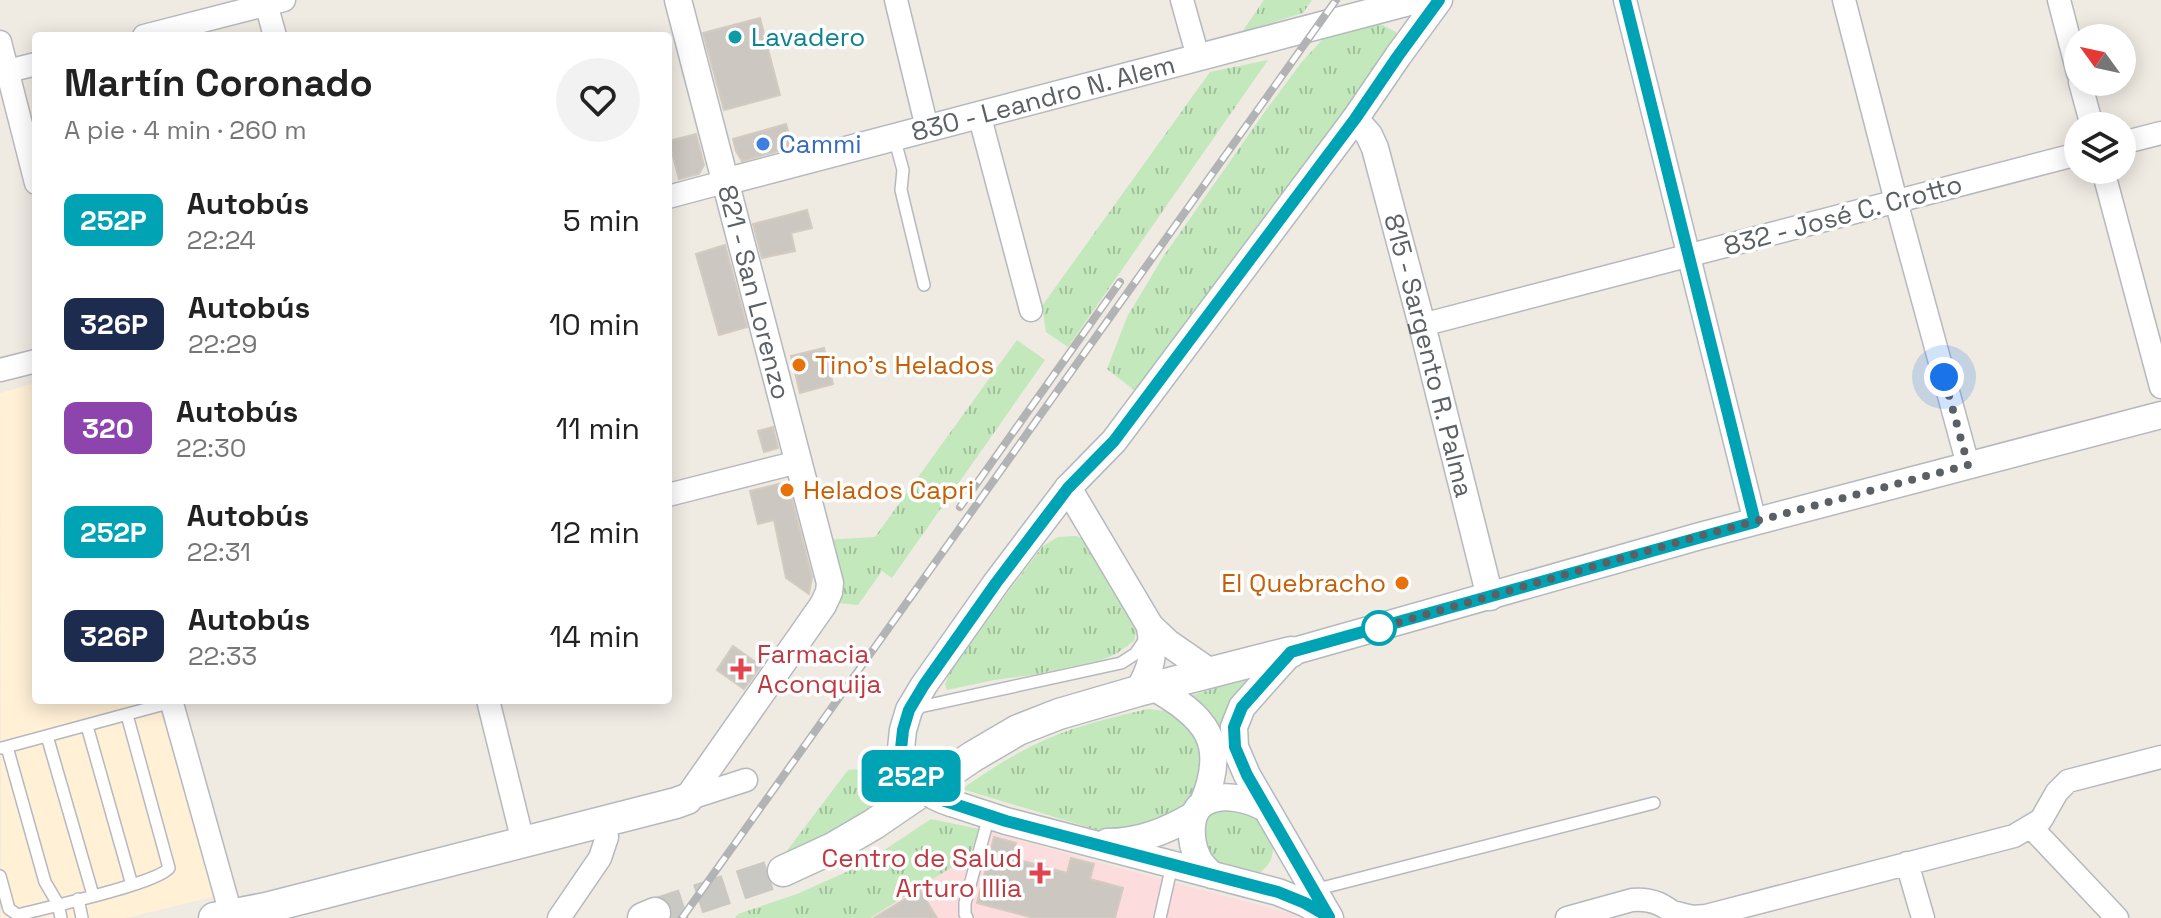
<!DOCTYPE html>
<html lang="es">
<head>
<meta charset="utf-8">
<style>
  body { margin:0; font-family:"Space Grotesk",sans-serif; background:#f2f2f2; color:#222; height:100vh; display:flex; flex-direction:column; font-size:30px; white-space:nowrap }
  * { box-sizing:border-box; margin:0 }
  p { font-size:26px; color:#767676 }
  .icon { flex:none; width:44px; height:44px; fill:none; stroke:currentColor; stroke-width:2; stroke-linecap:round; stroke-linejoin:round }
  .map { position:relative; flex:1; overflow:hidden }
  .details { position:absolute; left:32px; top:32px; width:640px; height:672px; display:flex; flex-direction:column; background:#fff; border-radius:8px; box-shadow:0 4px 20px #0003 }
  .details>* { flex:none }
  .badge { padding:0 16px; border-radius:12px; font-size:28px; line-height:52px }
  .needle { width:52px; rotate:303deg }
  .controls { position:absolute; left:2064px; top:24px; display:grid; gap:16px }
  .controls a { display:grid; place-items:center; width:72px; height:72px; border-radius:50%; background:#fff; box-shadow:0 4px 20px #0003; font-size:40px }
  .you { position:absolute; width:40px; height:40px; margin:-20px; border:6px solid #fff; border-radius:50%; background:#1a73e8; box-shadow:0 0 0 12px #1a73e833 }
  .map>.badge { position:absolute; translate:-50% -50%; box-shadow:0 0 0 4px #fff }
  .round { display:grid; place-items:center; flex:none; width:84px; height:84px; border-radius:42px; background:#f2f2f2 }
  .overview { display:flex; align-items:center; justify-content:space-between; height:136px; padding:0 32px }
  h1 { font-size:38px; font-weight:800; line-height:60px }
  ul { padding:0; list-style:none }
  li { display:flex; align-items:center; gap:24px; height:104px; padding:0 32px }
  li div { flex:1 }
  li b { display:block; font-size:30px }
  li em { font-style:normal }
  li .badge { min-width:88px; font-weight:700; text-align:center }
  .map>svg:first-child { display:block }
  .commercial { fill:#fff0d6 }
  .medical { fill:#fddcde }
  .grass { fill:url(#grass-tufts) }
  .building { fill:#ccc7c1; stroke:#d4cbc0; stroke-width:2 }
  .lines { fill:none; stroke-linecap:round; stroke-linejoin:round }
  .secondary-tunnel { stroke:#cac8c2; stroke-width:30; stroke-dasharray:30 15; stroke-linecap:butt }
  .service-casing { stroke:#b5b9be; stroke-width:14 }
  .minor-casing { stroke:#b5b9be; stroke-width:25 }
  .tertiary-casing { stroke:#b5b9be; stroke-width:29 }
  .secondary-casing { stroke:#b4b9be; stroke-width:33 }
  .service { stroke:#fff; stroke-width:11 }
  .minor { stroke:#fff; stroke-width:22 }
  .tertiary { stroke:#fff; stroke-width:26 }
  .secondary { stroke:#fff; stroke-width:30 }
  .rail-casing { stroke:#b2b3b4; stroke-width:8 }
  .rail { stroke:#fff; stroke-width:5; stroke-dasharray:15; stroke-linecap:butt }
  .tertiary-bridge-casing { stroke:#b5b9be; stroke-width:29; stroke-linecap:butt }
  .tertiary-bridge { stroke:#fff; stroke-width:26 }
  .line-casing { stroke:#fff; stroke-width:18 }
  .line { stroke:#00a3b4; stroke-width:12 }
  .walk { stroke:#5a6064; stroke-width:8; stroke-dasharray:0 14.4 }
  .culture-dot { fill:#0f9aa8; stroke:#fff; stroke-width:3 }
  .shop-dot { fill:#3f7fe0; stroke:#fff; stroke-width:3 }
  .food-dot { fill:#e8710a; stroke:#fff; stroke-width:3 }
  .stop-dot { fill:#fff; stroke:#00a3b4; stroke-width:4 }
  .health-dot { fill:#e0444e; stroke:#fff; stroke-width:3 }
  .labels { text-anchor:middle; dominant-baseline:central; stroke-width:7; stroke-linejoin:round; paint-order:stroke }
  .culture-label { font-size:26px; fill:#0d838f; stroke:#fff; text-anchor:start }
  .street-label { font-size:26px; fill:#5a6064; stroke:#fff }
  .shop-label { font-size:26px; fill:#366cbe; stroke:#fff; text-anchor:start }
  .food-label { font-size:26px; fill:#c56008; stroke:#fff; text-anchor:start }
  .health-label { font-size:26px; fill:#be3a42; stroke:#fff; text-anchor:start }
</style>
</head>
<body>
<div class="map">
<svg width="2161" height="918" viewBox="0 0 2161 918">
  <defs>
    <pattern id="grass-tufts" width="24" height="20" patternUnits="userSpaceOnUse" patternTransform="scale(2)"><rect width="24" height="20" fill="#c2e8bc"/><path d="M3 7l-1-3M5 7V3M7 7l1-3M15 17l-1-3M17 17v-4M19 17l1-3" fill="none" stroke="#a1bf9c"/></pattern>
  </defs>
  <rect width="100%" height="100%" fill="#efeae2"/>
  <path class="commercial" d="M36 383V700H157L216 896 126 918H1L0 393Z"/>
  <path class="medical" d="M979 829 1101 863 1300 916 1292 918H870L970 856Z"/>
  <path class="grass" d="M1264 0H1312L1303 13 1242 32Z
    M1379 23 1396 32 1398 39 1142 396 1107 369 1127 317 1163 257 1266 110 1301 63 1332 29Z
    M1268 60 1068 347 1046 332 1042 306 1210 72Z
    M1017 340 1045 360 892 578 882 571 858 605 828 602 824 540 875 537Z
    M1076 536 1092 543 1138 624 1134 641 1116 654 1101 660 1032 675 994 680 947 690 945 685 951 667 1043 546 1058 537Z
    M1261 674 1223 736 1190 696Z
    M1148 709 1175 712 1203 741 1206 768 1188 810 1117 836 962 789C989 770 1017 752 1047 739 1079 725 1114 717 1148 709Z
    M874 768 894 773 899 786 872 809 827 833 786 852 848 770Z
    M1220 809C1226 809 1234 809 1240 810 1261 816 1279 837 1271 859 1269 865 1263 870 1259 874L1217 866 1206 846 1203 827 1210 816Z
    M931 819 979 829 970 856 870 918H735L738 914 797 894 862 865Z"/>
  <path class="building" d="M760 18 780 95 724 110 703 33Z
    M786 124 793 147 742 161 736 151 733 139Z
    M696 134 704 165 699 174 679 179 669 141Z
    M807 210 812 228 791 233 795 251 762 258 753 224Z
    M725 245 747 327 719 335 696 254Z
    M824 348 833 384 800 393 791 356Z
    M773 427 778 448 764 452 758 431Z
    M786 482 788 484 812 577 809 594 786 578 774 520 758 524 750 491Z
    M733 646 761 666 744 689 717 670Z
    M994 837 1016 843 1012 858 1067 873 1071 858 1094 864 1090 879 1123 888 1115 918H1034L977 903Z
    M920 890 937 918H874Z"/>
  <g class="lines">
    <path class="secondary-tunnel" d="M655 913 783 871"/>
    <g class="service-casing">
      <path id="service" d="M894 137 903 170 901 190 924 285
        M915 708 1121 663 1135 654 1146 638
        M87 726 132 885
        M47 736 93 895
        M7 747 45 882 58 904 61 918
        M2 748 172 702
        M0 876 9 909 18 915C45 908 156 884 169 868L127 715
        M1314 890 1654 803
        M78 899 82 918
        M967 918 965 914V903L989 816
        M1160 918 1172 865"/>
    </g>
    <g class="minor-casing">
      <path id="minor" d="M265 0 275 36
        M896 0 927 128
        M1182 0 1198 57
        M1625 0 1755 522
        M1844 0 1896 201 1968 465
        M2059 0 2078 73
        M144 36 284 0
        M0 42 36 183
        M8 71 36 64
        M2080 82 2092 126
        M979 114 1031 310
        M2122 143 2161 133
        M2103 170 2161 387
        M668 197 724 182
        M1422 325 2078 154
        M0 370 36 361
        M668 495 798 462
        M171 700 232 918
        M488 700 523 842
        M687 799 746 780
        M2031 827 2117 918
        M1907 863 1923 918
        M1672 912 1692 917 1706 916 2014 836 2041 820 2057 792 2068 781 2161 757
        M559 918 600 858 607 837 604 822
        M1567 918 1632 900C1653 898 1664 905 1680 918"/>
    </g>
    <g class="tertiary-casing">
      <g id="tertiary">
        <path id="s1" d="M678 0 830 583 829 592 823 605 687 799"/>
        <path id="s2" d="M1355 119 1369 135 1375 148 1422 325 1490 597"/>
        <path id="s3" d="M724 182 1417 0"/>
        <path d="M1068 488 1150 626 1168 643 1210 672"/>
        <path d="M1153 687C1205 716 1229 742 1203 803"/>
        <path d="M1138 691C1153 666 1154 655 1150 626"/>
        <path d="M904 761 901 749 903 730 909 710 924 685 996 583 1068 488 1114 441 1355 119 1398 56 1439 0"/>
        <path d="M951 803 1006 821 1278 892 1305 903 1329 917"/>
        <path d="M1107 842C1140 842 1166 831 1194 815"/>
        <path d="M1212 875C1206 869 1200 864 1197 856 1190 841 1188 812 1204 803 1222 792 1249 799 1265 808"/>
        <path d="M1330 918 1247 775 1235 747 1234 727 1242 707 1291 652 1700 536 2161 415"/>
      </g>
    </g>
    <g class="secondary-casing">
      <path id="secondary" d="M783 871 833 848 874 824 972 757 1018 730 1059 714 1138 691 1291 652
        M214 918 266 908 676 803 687 799
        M643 918 655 913"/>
    </g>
    <use href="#service" class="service"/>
    <use href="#minor" class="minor"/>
    <use href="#tertiary" class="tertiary"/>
    <use href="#secondary" class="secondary"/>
    <g class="rail-casing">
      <path id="rail" d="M960 507 1120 282
        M682 918 1336 0"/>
    </g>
    <use href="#rail" class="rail"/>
    <g class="tertiary-bridge-casing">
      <path id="tertiary-bridge" d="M904 761C914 784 928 796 951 803"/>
    </g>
    <use href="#tertiary-bridge" class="tertiary-bridge"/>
  </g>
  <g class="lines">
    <g class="line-casing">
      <path id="line" d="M1439 0 1398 56 1355 119 1114 441 1068 488 996 583 924 685 909 710 903 730 901 749 904 761 917 784 939 799 1006 821 1278 892 1305 903 1329 917 1247 775 1235 747 1234 727 1242 707 1291 652 1755 522 1625 0"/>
    </g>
    <use href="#line" class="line"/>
    <path class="walk" d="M1379 628 1375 629 1700 536 1968 465 1944 377"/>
  </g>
  <circle class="culture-dot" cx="735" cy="37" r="8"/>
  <circle class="shop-dot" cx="763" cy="144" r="8"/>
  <g class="food-dot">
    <circle cx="799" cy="365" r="8"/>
    <circle cx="787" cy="490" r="8"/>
    <circle cx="1402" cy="583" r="8"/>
  </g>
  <circle class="stop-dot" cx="1379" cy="628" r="16"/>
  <g class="health-dot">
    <path d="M737 657h8v8h8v8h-8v8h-8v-8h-8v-8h8z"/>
    <path d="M1036 861h8v8h8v8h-8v8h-8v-8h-8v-8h8z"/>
  </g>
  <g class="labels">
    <g class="culture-label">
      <text x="751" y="37">Lavadero</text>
    </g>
    <g class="street-label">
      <text stroke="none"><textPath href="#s3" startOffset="330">830 - Leandro N. Alem</textPath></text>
      <text transform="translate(1843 215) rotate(-15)">832 - José C. Crotto</text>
      <text stroke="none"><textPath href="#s1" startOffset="302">821 - San Lorenzo</textPath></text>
      <text stroke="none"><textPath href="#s2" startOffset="250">815 - Sargento R. Palma</textPath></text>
    </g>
    <g class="shop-label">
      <text x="779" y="144">Cammi</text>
    </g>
    <g class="food-label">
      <text x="815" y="365">Tino's Helados</text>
      <text x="803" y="490">Helados Capri</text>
      <text x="1386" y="583" text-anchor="end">El Quebracho</text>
    </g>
    <g class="health-label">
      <text x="757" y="654">Farmacia<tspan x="757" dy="30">Aconquija</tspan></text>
      <text x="1022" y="858" text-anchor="end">Centro de Salud<tspan x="1022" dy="30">Arturo Illia</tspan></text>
    </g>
  </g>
</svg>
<div class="controls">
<a><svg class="needle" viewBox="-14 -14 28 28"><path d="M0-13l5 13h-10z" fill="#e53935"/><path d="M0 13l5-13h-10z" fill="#767676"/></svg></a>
<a><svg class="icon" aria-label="layers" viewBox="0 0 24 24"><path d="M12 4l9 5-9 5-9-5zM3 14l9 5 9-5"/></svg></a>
</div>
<div class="you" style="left:1944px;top:377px"></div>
<b class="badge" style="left:911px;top:776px;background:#00a3b4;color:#fff">252P</b>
<section class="details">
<div class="overview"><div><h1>Martín Coronado</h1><p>A pie · 4 min · 260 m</p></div><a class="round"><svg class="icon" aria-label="heart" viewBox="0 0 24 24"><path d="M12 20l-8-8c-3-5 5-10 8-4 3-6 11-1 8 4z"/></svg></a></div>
<ul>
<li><span class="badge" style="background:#00a3b4;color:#fff">252P</span><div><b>Autobús</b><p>22:24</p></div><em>5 min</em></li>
<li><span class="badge" style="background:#1d2b4f;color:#fff">326P</span><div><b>Autobús</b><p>22:29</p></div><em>10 min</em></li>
<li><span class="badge" style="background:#8e44ad;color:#fff">320</span><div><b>Autobús</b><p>22:30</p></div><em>11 min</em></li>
<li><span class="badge" style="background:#00a3b4;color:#fff">252P</span><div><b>Autobús</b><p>22:31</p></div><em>12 min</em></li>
<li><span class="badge" style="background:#1d2b4f;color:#fff">326P</span><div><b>Autobús</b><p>22:33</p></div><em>14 min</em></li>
</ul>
</section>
</div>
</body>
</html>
